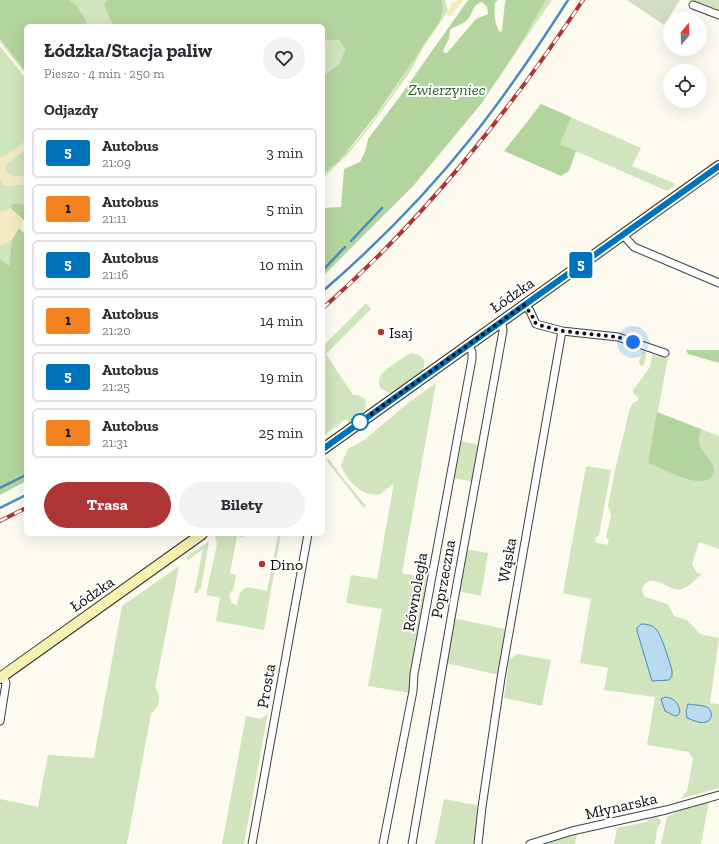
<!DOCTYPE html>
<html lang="pl">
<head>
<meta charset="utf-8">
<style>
  body { margin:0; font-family:"Zilla Slab",serif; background:#f2f2f3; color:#2b2b33; height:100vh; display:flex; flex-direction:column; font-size:15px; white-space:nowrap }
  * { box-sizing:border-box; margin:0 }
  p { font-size:13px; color:#7c7c81 }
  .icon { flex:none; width:22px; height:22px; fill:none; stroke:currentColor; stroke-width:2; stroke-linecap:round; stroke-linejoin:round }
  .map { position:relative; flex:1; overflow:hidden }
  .sheet { position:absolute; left:24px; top:24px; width:301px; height:512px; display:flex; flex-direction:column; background:#fff; border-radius:6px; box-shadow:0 4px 16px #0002 }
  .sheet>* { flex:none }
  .badge { padding:0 8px; border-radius:3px; font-size:14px; line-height:26px }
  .needle { width:26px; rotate:19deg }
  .buttons { position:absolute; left:663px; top:12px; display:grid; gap:8px }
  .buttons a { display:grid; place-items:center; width:44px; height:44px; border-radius:50%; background:#fff; box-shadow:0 4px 16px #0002; font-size:20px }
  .you { position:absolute; width:20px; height:20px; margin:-10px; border:3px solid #fff; border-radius:50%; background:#1a73e8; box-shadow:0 0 0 6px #1a73e833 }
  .map>.badge { position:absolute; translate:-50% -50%; box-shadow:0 0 0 2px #fff }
  h2 { padding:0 20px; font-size:15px; line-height:36px }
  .round { display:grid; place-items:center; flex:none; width:42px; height:42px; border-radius:21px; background:#f2f2f3 }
  .overview { display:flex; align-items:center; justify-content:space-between; height:68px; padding:0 20px }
  h1 { font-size:19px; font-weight:800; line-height:30px }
  .cta { display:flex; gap:8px; margin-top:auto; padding:8px 20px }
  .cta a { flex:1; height:46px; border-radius:24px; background:#af3436; color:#fff; font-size:16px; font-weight:800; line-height:46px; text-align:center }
  .cta a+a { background:#f2f2f3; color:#2b2b33 }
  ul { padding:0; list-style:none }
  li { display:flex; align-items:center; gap:12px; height:50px; margin:0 8px 6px; padding:0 12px; border:2px solid #e1e1e2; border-radius:6px }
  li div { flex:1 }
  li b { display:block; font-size:15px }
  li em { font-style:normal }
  li .badge { min-width:44px; font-weight:700; text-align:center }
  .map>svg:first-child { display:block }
  .green { fill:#d0e4bd }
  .forest { fill:#b4d49d; fill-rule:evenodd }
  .sand { fill:#f4eac1 }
  .cemetery { fill:#d4ddc3 }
  .water { fill:#b9daf0; stroke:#488cbf }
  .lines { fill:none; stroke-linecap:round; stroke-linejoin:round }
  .stream { stroke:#488cbf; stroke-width:2.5 }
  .street-casing { stroke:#404040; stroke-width:9 }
  .secondary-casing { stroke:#2f2f2f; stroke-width:12 }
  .street { stroke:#fff; stroke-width:7 }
  .secondary { stroke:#f6f1b1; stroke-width:10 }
  .rail-casing { stroke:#af3436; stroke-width:4 }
  .rail { stroke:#fff; stroke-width:2.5; stroke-dasharray:8; stroke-linecap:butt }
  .line-casing { stroke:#fff; stroke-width:9 }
  .line { stroke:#0072bc; stroke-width:6 }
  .walk { stroke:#0d0d0d; stroke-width:4; stroke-dasharray:0 7.2 }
  .poi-dot { fill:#af3436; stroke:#fff; stroke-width:1.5 }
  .stop-dot { fill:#fff; stroke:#0072bc; stroke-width:2 }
  .labels { text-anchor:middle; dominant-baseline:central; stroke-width:4; stroke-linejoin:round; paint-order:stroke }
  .park-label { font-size:16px; font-style:italic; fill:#2f5e25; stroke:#fff }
  .street-label { font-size:16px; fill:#0d0d0d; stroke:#fff }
  .poi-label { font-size:16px; fill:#0d0d0d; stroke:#fff; text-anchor:start }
</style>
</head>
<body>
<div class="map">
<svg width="719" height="844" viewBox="0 0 719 844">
  <rect width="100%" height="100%" fill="#fdfbf0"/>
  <path class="green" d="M69 0H107L104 5 113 26H85L87 22 77 6Z
    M442 0H445L448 11 424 46 410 72 370 127 348 154 323 178V174C377 129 410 65 443 4Z
    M546 0H552L516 52Z
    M687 0H719V13Z
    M0 39 26 72V74L0 42Z
    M339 40 345 49 340 63 323 76V41Z
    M0 46 26 79V140L19 147 0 158Z
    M541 104 641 148 632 166 676 184 667 191 523 128Z
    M26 149V176C17 178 1 177 6 164Z
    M0 178 6 186 26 184V206L17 203 12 205 11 209 0 212Z
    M12 239 9 266 0 259V245Z
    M366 303 371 309 326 354 353 395H358L365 399C369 412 358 417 349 423L346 419 323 436V346Z
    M643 351 647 353 644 365 640 366 639 361Z
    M412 353C424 355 427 362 422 373L394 393H389L380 388C374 372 397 363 407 355Z
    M652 354 668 358 648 463 709 479 715 470C711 451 694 454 701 429L719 436V549L699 542 692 564 697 573 702 574C696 579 689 587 682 589 670 593 654 572 644 585 641 589 642 593 645 597L668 604 674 616 687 620 700 634 719 638 710 703 719 704V788L680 799 687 791 693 759 689 752 647 745 655 697 604 690 608 668 580 663 591 599 563 593 586 466 611 470 599 535 596 537 595 542 607 545 609 540 606 537 611 515 608 506 615 470 630 408 633 403 639 400 638 397 633 393V390L650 367Z
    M436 383 402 573 429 579 410 693 368 686 382 609 346 603 351 575 377 579 394 483 379 495C374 494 370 494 366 493 356 489 344 476 341 465L348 449 363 441 408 403Z
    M461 441 479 445 473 482 454 478Z
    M329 459 342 477 366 506 364 508 326 460Z
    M219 534H243V537L237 536 230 573 236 575 233 591H231L229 599H231V603L237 605 239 595 243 589 248 587 267 591 278 534H281L264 630 216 621 220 598 206 595 217 544 215 537Z
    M209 541 201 588 199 590 198 593H194L203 549 188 560 186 557Z
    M465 549 488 553 481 596 458 591Z
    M179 566 155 688C163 697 159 707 151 714L127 844H0V799L38 807 48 755 94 758 122 606Z
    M509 602V614L499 675 445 663 453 618 505 629Z
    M517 654 551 660 542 706 504 698 509 660Z
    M268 713 244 844H222L246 716 261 719Z
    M444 799 476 805 478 808 476 844H435Z
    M709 801 701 844H661L667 817 672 815 680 809Z
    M655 817 659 818 661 822 657 829 655 844H614L617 828 646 822 649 819Z
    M577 834 575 844H545Z"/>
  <path class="forest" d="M0 0H69L77 6 87 22 85 26H26V72L0 39Z
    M107 0H442L443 11 439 22 377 114 339 161 323 174V76L340 63 345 49 339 40 323 41V26H113L104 5Z
    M468 0H498L495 3C494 11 494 24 500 32L502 31 505 2 506 0H546L516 52 481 104 414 185 323 276V208L341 207 344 169 360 162 365 152 368 139 398 99ZM482 2 487 7 488 14 476 19 447 53H444L443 50 449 39 450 30C455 26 464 24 468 19 474 12 471 6 482 2Z
    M541 104 571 117 560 144 576 151 569 171 561 176 504 151Z
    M17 203 26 206V222L11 209 12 205Z
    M19 228 26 235V481L0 495V259L9 266 12 239Z
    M686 350H719V363L688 354Z
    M657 412 701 429C694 454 711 451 715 471 713 474 711 478 707 480 693 486 662 468 648 463Z"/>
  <path class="sand" d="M458 0H463L451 16H446L452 3Z
    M26 140V149L9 162 5 167C7 178 17 178 26 176V184L6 186 3 185 0 178V158L19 147Z
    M11 209 23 220 21 230 19 228 12 239 0 245V212Z"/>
  <path class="cemetery" d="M627 0H680L664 25Z"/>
  <path class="water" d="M641 624C646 624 652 625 656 629 662 636 669 661 672 670V676L669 680 652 681 637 631V628Z
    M665 697C674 698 678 702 680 711L678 715 675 716 665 711 661 699Z
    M688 704C693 705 702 705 707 707 713 711 713 720 706 722 700 724 693 720 687 718L686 711Z"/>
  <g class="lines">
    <path class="stream" d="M351 241 382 208
      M323 270 345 247
      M323 291C375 246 429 191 472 137 507 93 538 47 568 0
      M0 488 26 475
      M0 508 26 495"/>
    <g class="street-casing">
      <path id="street" d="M693 5 719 15
        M623 235 634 247 719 283
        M562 331 618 337 665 353
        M0 721 6 683 3 675
        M252 844 308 534
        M383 844 413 691 414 674 472 359V352L468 345
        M412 844 455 595 503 331 502 320
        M478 844 482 807 501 678 562 331 536 324 530 311 524 305
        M530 844 572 831 666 810 719 795"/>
    </g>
    <g class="secondary-casing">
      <path id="secondary" d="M323 449 719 166
        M0 678 202 534"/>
    </g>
    <use href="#street" class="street"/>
    <use href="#secondary" class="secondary"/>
    <g class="rail-casing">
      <path id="rail" d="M323 308C425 218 508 113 583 0
        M0 521 26 508"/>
    </g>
    <use href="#rail" class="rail"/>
  </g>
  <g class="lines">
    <g class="line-casing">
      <path id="line" d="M323 449 719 166"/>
    </g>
    <use href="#line" class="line"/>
    <path class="walk" d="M360 422 524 305 532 315 534 322 539 325 562 331 618 337 633 342"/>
  </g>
  <g class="poi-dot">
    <circle cx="381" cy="332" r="4"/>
    <circle cx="262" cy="564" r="4"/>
  </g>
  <circle class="stop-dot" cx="360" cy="422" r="8"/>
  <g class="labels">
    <g class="park-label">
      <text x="447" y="89">Zwierzyniec</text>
    </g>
    <g class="street-label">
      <text transform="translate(512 295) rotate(-35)">Łódzka</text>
      <text transform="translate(507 560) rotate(-80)">Wąska</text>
      <text transform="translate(443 579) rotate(-80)">Poprzeczna</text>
      <text transform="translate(415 592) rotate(-80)">Równoległa</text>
      <text transform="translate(92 594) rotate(-35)">Łódzka</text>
      <text transform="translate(266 686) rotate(-80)">Prosta</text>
      <text transform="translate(621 806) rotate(-13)">Młynarska</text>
    </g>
    <g class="poi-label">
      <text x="389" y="332">Isaj</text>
      <text x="270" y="564">Dino</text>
    </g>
  </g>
</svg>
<div class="buttons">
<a><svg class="needle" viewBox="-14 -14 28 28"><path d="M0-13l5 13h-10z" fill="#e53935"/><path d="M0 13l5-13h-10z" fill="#7c7c81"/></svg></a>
<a><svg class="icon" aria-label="locate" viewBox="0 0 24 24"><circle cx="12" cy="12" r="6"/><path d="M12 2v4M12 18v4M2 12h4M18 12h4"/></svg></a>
</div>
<div class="you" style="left:633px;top:342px"></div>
<b class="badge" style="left:581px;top:265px;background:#0072bc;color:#fff">5</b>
<section class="sheet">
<div class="overview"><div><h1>Łódzka/Stacja paliw</h1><p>Pieszo · 4 min · 250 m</p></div><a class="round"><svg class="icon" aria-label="heart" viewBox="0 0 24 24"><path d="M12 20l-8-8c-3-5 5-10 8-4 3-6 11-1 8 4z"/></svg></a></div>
<h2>Odjazdy</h2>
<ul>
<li><span class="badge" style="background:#0072bc;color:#fff">5</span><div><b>Autobus</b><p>21:09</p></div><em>3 min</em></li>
<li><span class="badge" style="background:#f58220;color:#111">1</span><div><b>Autobus</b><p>21:11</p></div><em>5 min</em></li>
<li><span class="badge" style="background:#0072bc;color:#fff">5</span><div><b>Autobus</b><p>21:16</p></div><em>10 min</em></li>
<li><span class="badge" style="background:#f58220;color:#111">1</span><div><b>Autobus</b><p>21:20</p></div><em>14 min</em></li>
<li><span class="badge" style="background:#0072bc;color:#fff">5</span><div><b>Autobus</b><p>21:25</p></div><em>19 min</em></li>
<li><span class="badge" style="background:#f58220;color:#111">1</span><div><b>Autobus</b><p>21:31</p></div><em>25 min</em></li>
</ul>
<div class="cta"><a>Trasa</a><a>Bilety</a></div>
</section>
</div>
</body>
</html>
